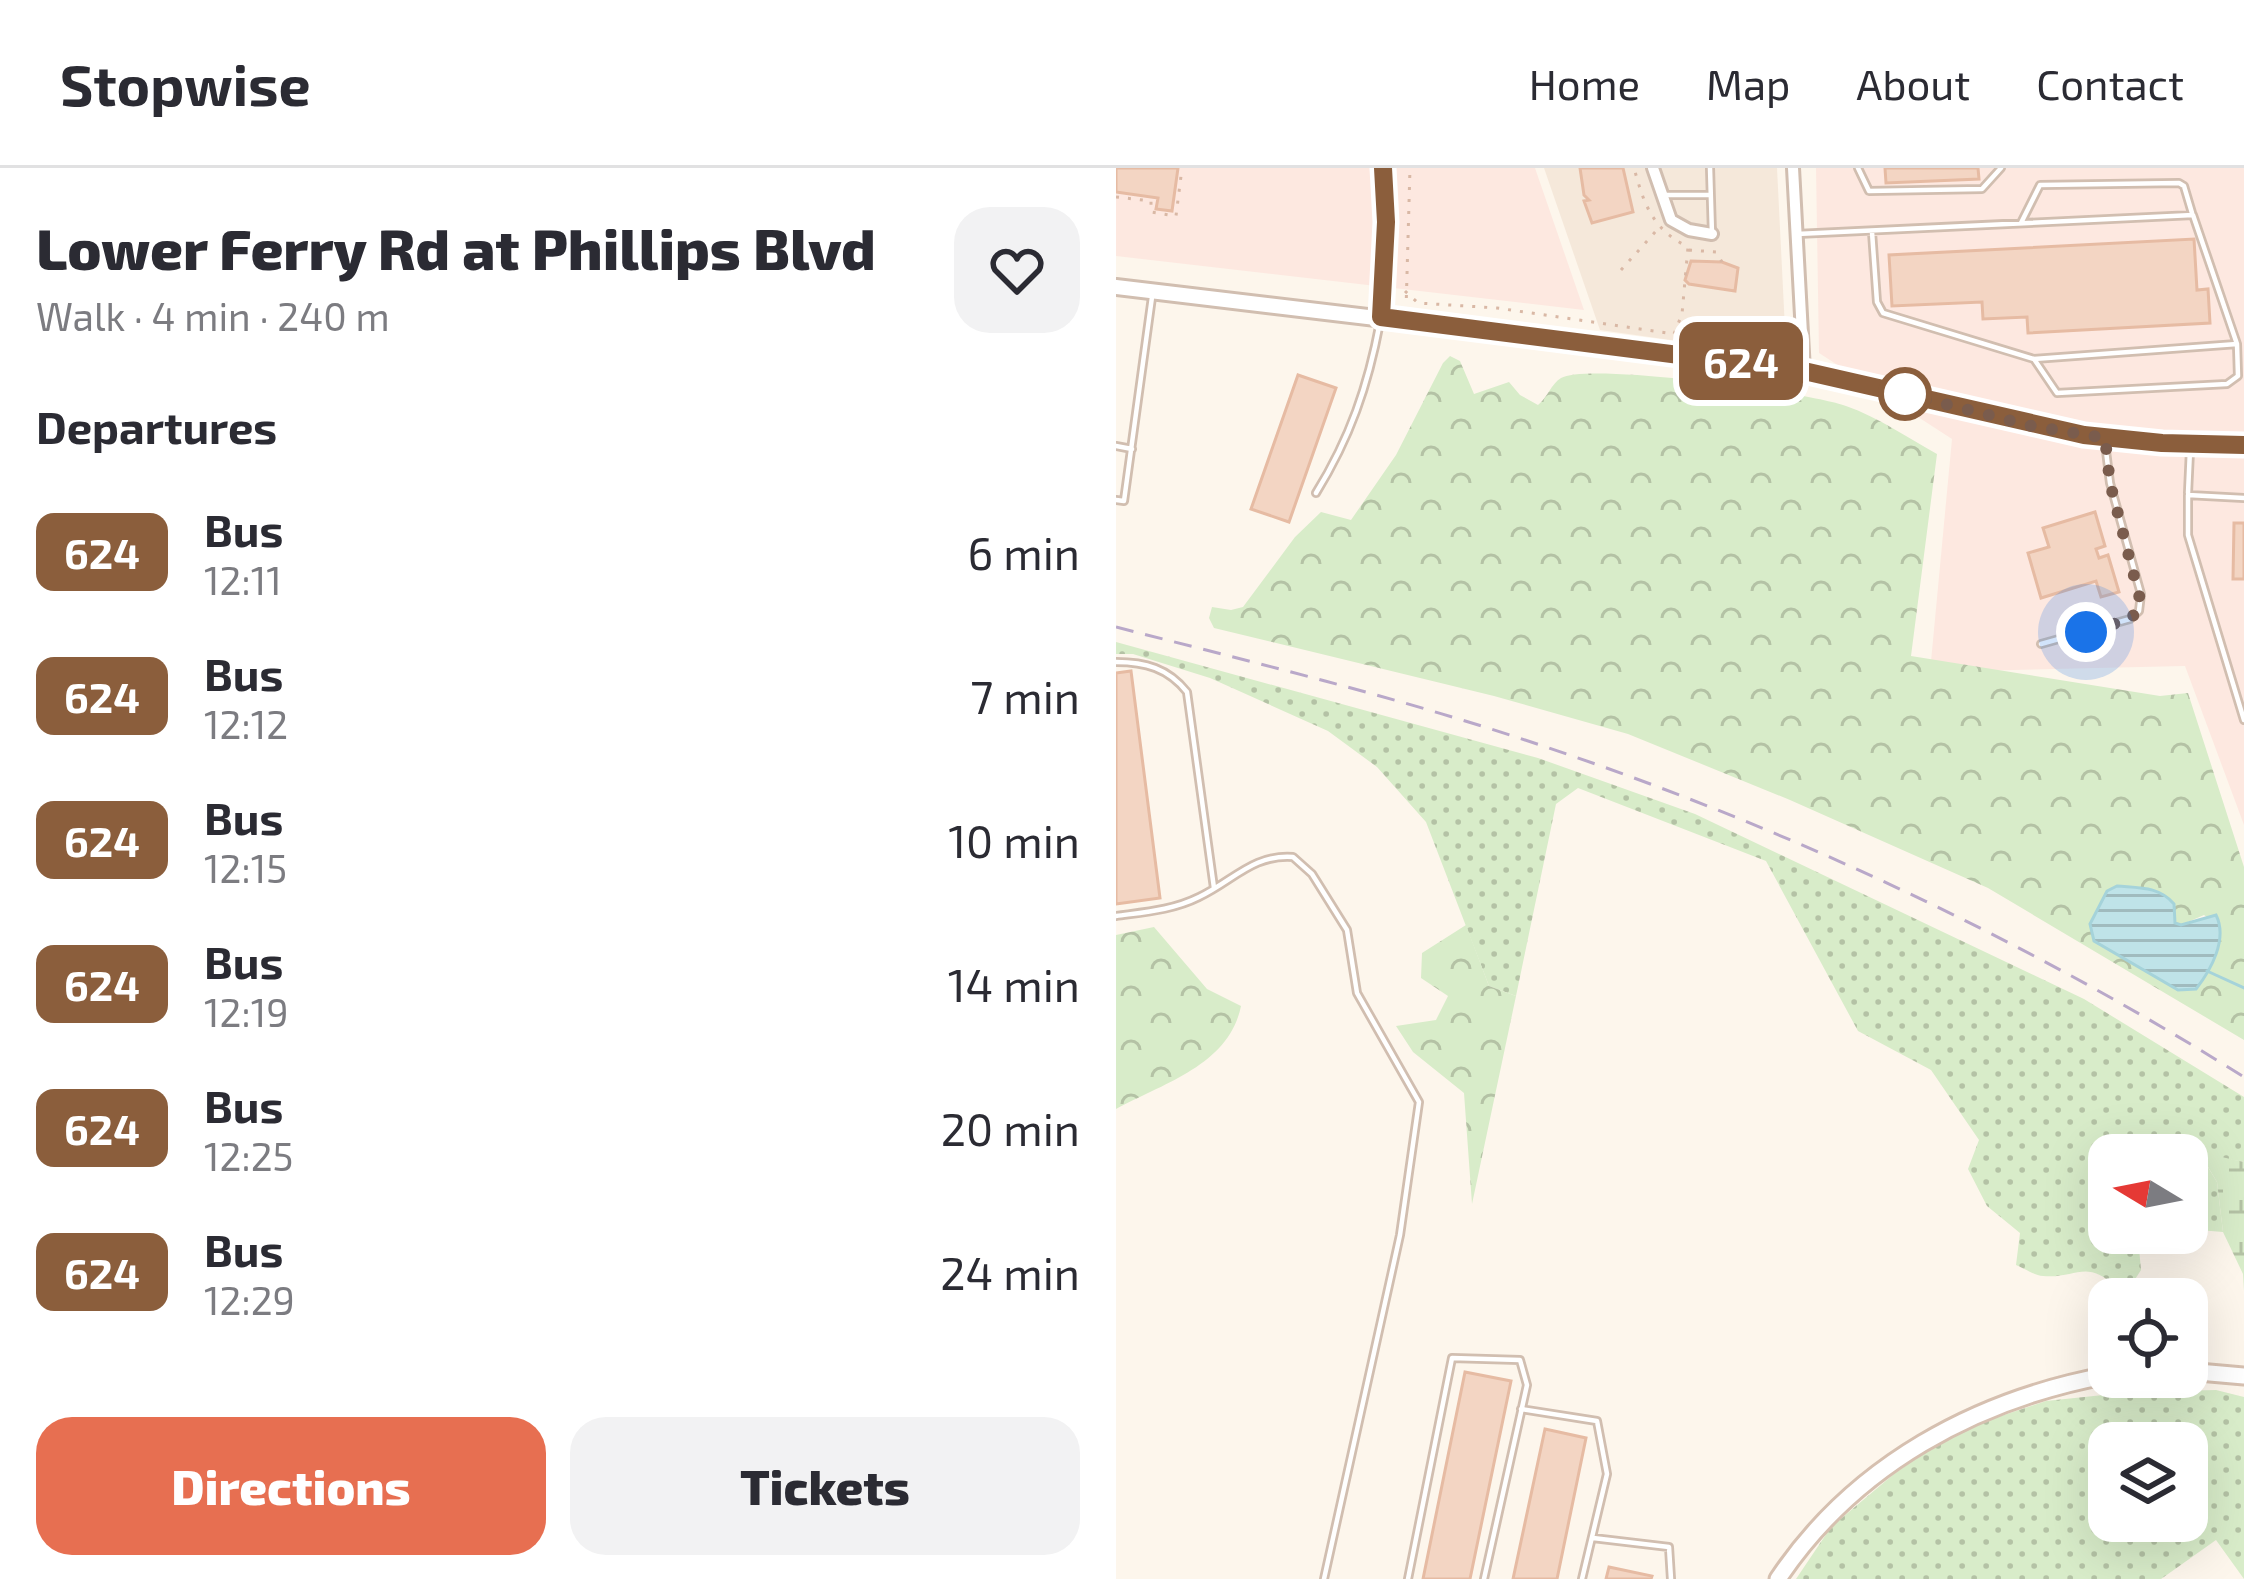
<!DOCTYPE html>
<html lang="en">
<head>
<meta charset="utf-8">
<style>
  body { margin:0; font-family:"Exo 2",sans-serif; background:#f2f2f3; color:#2b2b33; height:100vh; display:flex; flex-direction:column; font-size:45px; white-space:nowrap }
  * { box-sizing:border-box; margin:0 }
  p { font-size:39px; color:#7c7c81 }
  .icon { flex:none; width:66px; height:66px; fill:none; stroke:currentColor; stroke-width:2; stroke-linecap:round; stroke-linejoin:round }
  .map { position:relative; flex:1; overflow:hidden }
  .panel { display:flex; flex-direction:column; background:#fff; width:1116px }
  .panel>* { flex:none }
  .badge { padding:0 24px; border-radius:18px; font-size:42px; line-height:78px }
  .needle { width:78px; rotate:280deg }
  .controls { position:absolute; left:972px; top:966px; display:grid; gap:24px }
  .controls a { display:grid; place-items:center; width:120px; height:120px; border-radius:24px; background:#fff; box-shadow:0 12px 48px #0002; font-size:60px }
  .you { position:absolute; width:60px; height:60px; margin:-30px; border:9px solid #fff; border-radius:50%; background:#1a73e8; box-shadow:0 0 0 18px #1a73e833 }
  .map>.badge { position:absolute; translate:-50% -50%; box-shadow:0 0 0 6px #fff }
  h2 { padding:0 36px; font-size:45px; line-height:108px }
  .round { display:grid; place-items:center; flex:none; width:126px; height:126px; border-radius:36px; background:#f2f2f3 }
  .overview { display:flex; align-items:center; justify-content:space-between; height:204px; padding:0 36px }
  h1 { font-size:57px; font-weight:800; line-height:90px }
  .button { display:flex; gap:24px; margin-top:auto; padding:24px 36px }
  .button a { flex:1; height:138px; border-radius:36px; background:#e76f51; color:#fff; font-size:48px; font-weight:800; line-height:138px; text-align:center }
  .button a+a { background:#f2f2f3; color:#2b2b33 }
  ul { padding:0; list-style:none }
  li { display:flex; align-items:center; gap:36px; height:144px; padding:0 36px }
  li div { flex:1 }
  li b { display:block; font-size:45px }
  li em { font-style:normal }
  li .badge { min-width:132px; font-weight:700; text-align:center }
  header { display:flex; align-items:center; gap:72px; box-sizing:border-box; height:168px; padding:0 60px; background:#fff; border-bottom:3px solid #e1e1e2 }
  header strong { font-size:57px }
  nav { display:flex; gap:66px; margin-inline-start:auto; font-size:42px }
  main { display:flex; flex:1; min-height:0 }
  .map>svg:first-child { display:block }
  .residential { fill:#f5e8da }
  .commercial { fill:#fde8e0 }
  .grass { fill:url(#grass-dots); fill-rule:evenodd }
  .forest { fill:url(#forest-crowns); fill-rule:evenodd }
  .wetland { fill:url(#wetland-marsh) }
  .water { fill:url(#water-rules); stroke:#a5d3da; stroke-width:3 }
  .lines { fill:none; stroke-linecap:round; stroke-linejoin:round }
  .stream { stroke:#a5d3da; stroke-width:3 }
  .building { fill:#f3d5c3; stroke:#e6bba3; stroke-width:3 }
  .service-casing { stroke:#d1beb0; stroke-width:10 }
  .minor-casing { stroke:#d1beb0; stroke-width:16 }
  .tertiary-casing { stroke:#d1beb0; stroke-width:20 }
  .secondary-casing { stroke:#d6c0b0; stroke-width:21 }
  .path { stroke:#d9b8a5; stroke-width:3; stroke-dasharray:3 9; stroke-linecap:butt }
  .service { stroke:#fff; stroke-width:4.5 }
  .minor { stroke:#fff; stroke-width:10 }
  .tertiary { stroke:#fff; stroke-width:14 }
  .secondary { stroke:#fff; stroke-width:15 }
  .rail { stroke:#b9a8c9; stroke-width:3; stroke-dasharray:18 12; stroke-linecap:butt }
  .line-casing { stroke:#fff; stroke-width:27 }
  .line { stroke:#8b5e3c; stroke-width:18 }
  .walk { stroke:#7a5c4d; stroke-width:12; stroke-dasharray:0 21.6 }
  .stop-dot { fill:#fff; stroke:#8b5e3c; stroke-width:6 }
</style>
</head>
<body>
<header>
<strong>Stopwise</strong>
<nav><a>Home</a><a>Map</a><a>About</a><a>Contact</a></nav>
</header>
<main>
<section class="panel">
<div class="overview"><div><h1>Lower Ferry Rd at Phillips Blvd</h1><p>Walk · 4 min · 240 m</p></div><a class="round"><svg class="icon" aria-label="heart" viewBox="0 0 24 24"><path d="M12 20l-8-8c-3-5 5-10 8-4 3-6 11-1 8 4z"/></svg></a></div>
<h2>Departures</h2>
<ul>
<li><span class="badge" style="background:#8b5e3c;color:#fff">624</span><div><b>Bus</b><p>12:11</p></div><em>6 min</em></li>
<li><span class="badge" style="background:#8b5e3c;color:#fff">624</span><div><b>Bus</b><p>12:12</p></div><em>7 min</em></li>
<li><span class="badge" style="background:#8b5e3c;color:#fff">624</span><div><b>Bus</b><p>12:15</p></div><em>10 min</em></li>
<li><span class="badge" style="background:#8b5e3c;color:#fff">624</span><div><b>Bus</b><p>12:19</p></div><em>14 min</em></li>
<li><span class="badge" style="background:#8b5e3c;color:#fff">624</span><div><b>Bus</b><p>12:25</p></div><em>20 min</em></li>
<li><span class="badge" style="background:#8b5e3c;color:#fff">624</span><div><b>Bus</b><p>12:29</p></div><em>24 min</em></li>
</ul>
<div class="button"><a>Directions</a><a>Tickets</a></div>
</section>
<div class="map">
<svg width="1128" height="1411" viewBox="0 0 1128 1411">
  <defs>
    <pattern id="grass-dots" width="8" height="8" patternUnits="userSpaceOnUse" patternTransform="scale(3)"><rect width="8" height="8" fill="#d8ecc9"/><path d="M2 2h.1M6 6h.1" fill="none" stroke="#b4c2a5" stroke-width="1.8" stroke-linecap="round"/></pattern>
    <pattern id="forest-crowns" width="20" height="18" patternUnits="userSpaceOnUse" patternTransform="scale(3)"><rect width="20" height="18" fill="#d8ecc9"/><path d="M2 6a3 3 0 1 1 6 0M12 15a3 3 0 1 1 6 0" fill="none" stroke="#b4c2a5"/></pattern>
    <pattern id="wetland-marsh" width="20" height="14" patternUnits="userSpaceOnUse" patternTransform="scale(3)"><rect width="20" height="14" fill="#d8ecc9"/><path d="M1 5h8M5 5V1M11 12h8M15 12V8" fill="none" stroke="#b4c2a5"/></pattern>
    <pattern id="water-rules" width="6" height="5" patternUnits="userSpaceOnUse" patternTransform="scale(3)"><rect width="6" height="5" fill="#bfe3e8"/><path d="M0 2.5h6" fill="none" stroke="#a0bbbe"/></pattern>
  </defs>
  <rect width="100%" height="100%" fill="#fdf6ec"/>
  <path class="residential" d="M428 0H661L669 161 663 178 646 185 484 162Z"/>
  <path class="commercial" d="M0 0H419L468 142 0 88Z
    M700 0H1128V657L1069 498 814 504 836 271 703 185Z"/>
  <path class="grass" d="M0 474 422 590 579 646 968 831 1128 929V994L1084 986 1101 1014 1107 1064 1071 1061V987H993V1065H1006L1023 1080 1025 1102 1016 1116 1000 1119C970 1090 960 1111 927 1108 919 1108 908 1100 900 1097L904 1065 871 1038 852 1001 863 972 815 902 742 863 650 693 462 620 440 636 400 828 373 818 310 654 261 599 212 563 94 510 17 486H0Z
    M1100 1222 1128 1229V1411L1100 1372 1045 1411H680L715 1359 778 1306 840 1263 930 1233 1016 1224ZM993 1275H1071V1353H993Z"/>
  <path class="forest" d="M334 188 344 193 358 226 393 214 404 227 422 237C432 229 435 216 445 210 473 194 694 225 730 238 762 249 792 270 821 286L795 488 1044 528 1072 525 1128 699V872L872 720 674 632 512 566 378 528 98 460 93 450 96 439 115 442 127 439 179 369 205 344 235 352 280 287 327 195ZM991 723 1059 742V755L1065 757 1088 747 1105 759 1102 780 1062 822 978 773 974 756Z
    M350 757 373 818 400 828 356 1036 348 925 297 884 280 858 320 852 332 828 305 810 306 785Z
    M38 759 91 821 125 838C113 897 48 915 0 941V767Z"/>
  <path class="wetland" d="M1083 984 1128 994V1123L1127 1106 1107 1064 1101 1014Z"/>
  <path class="water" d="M1001 718C1022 720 1043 718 1058 736L1059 755 1065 757 1100 747C1112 771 1095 802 1080 821L1062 822 978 773 974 756 991 723Z"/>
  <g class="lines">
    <path class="stream" d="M1091 803 1128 820"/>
  </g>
  <path class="building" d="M0 0H62L56 43 40 41 42 30 0 24Z
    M464 0H507L517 44 476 55 468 33 473 32 468 27Z
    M769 0H862L863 11 770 15Z
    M1078 71 1081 122 1092 121 1094 155 912 165 911 149 867 151 866 134 776 138 773 87Z
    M575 93 606 94 622 100 619 123 573 116 569 112Z
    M182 207 220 220 173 354 135 341Z
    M979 344 989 378 980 381 983 390 992 387 1003 424 985 429 980 413 925 430 912 385 933 379 927 360Z
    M1118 355H1128V411H1117Z
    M15 503 44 730 0 736V505Z
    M349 1204 395 1213 354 1411H307Z
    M429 1261 470 1270 441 1411H397Z
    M493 1399 536 1408 535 1411H490Z"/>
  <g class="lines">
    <g class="service-casing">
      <path id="service" d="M594 0 596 66
        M742 0 753 23 866 21 885 0
        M550 27H593
        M905 55 924 17 1063 15 1068 18 1076 45
        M681 66 1077 47 1121 176 1122 208 1111 216 941 225 918 191 767 145 761 134 756 64
        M918 191 1121 176
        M0 278 16 281
        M200 325C234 270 252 218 264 154
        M1072 325 1074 282
        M1128 330 1072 327V367L1128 552
        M0 332 8 333 36 129
        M925 476 1014 451 1023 443 1025 426 994 315 989 275
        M0 494C29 494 52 500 71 524L98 720
        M0 748C29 744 57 742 83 729 117 713 137 686 177 689L196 706 231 762 241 825 303 934 284 1067 208 1411
        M405 1241 481 1253 491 1306 466 1411
        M477 1370 553 1379 555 1411
        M292 1411 336 1190 404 1192 411 1217 368 1411"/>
    </g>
    <g class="minor-casing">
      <path id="minor" d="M537 0 555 52 573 62 596 66
        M677 0 688 203
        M265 149 270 54 267 0"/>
    </g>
    <g class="tertiary-casing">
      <path id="tertiary" d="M0 119 629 194 755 216 865 246 968 267 1072 277H1128"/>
    </g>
    <g class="secondary-casing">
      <path id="secondary" d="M1071 1203 1128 1208
        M662 1411C738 1297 861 1231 993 1207"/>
    </g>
    <path class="path" d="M0 29 35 33V44L60 48 66 0
      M573 82 600 84 606 94
      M505 102 541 62
      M289 123 302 135 381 140 558 166 566 146 572 79C536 61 528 36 518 0
      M290 142 294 0"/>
    <use href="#service" class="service"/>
    <use href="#minor" class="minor"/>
    <use href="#tertiary" class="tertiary"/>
    <use href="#secondary" class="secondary"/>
    <path class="rail" d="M0 459C144 496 289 531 430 579 674 661 910 772 1128 909"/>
  </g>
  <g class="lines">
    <g class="line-casing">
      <path id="line" d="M267 0 270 54 265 149 688 203 968 267 1046 275 1128 277"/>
    </g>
    <use href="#line" class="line"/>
    <path class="walk" d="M789 226 916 258 989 270 994 315 1025 435 1015 451 970 464"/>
  </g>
  <circle class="stop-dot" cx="789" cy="226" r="24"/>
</svg>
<div class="controls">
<a><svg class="needle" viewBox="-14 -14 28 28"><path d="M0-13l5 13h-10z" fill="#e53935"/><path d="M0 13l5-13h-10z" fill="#7c7c81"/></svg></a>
<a><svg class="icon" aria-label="locate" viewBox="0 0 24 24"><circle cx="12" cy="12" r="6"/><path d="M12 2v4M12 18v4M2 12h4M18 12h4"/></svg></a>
<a><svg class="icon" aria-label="layers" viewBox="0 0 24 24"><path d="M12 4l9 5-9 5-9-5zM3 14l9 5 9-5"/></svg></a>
</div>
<div class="you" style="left:970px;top:464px"></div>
<b class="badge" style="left:625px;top:193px;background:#8b5e3c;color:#fff">624</b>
</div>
</main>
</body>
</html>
